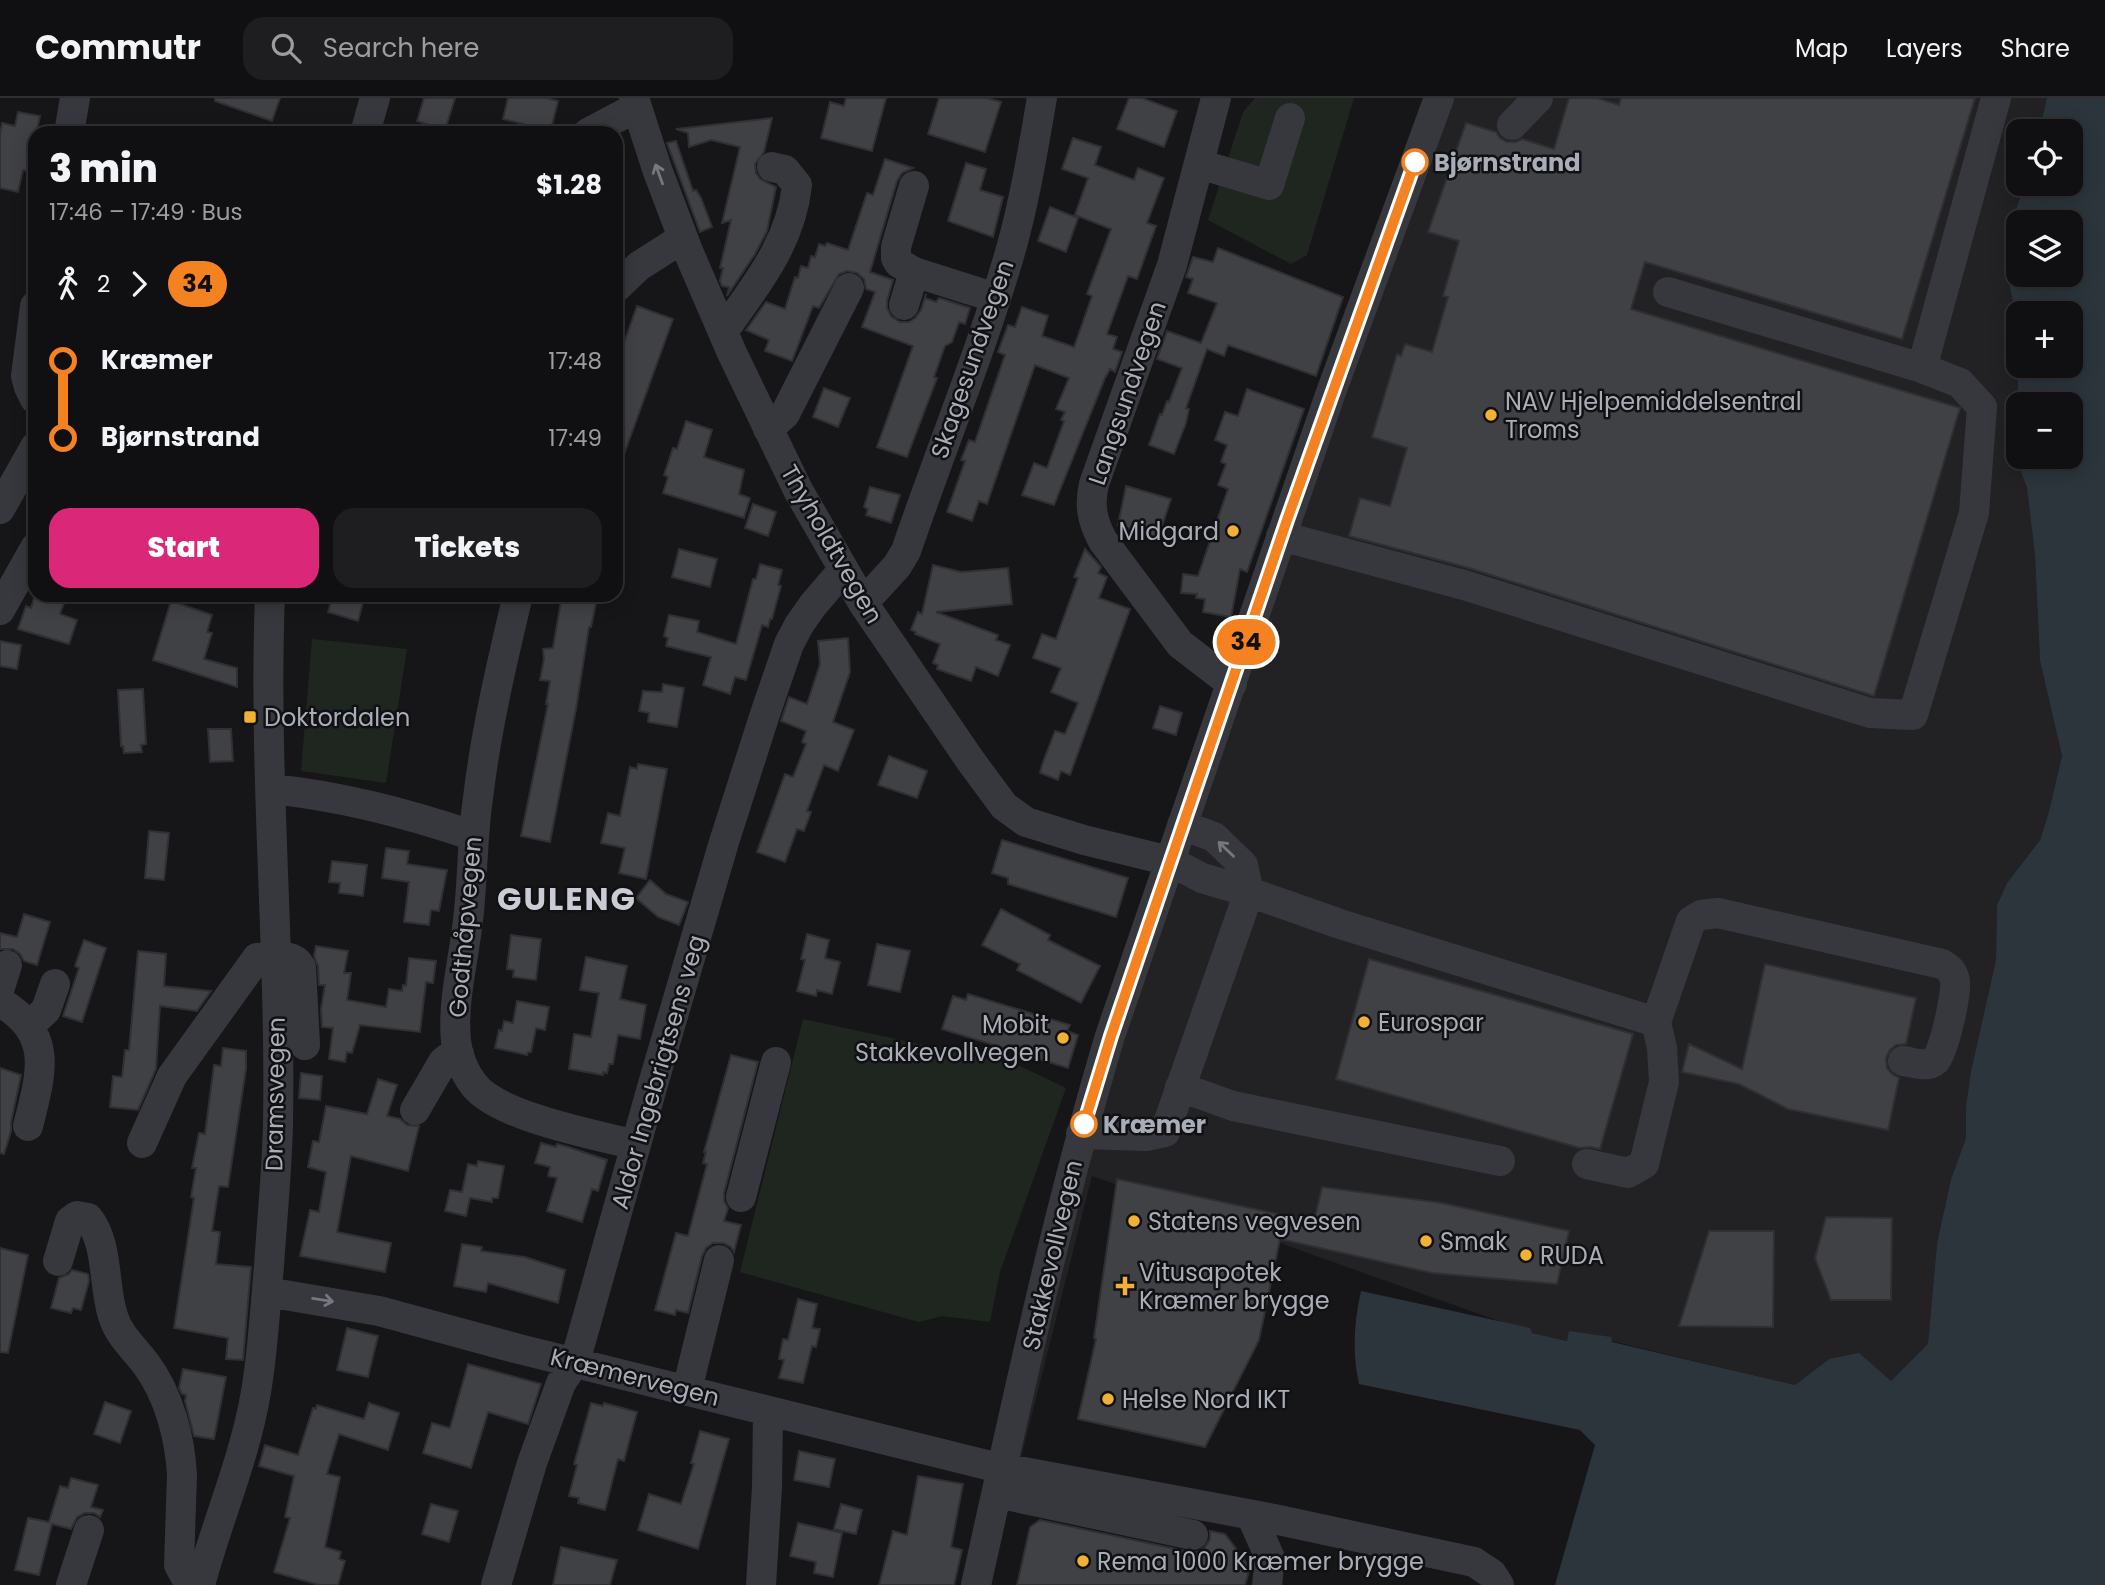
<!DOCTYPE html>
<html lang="en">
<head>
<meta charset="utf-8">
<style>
  body { margin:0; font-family:Poppins,sans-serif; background:#1e1e20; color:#f1f3f6; height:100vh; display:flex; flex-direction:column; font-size:26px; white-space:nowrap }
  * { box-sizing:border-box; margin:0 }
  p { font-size:23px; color:#9c9d9f }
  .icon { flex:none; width:38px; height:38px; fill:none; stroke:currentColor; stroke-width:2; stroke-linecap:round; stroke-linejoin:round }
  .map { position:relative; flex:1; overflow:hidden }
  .drawer { position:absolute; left:28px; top:28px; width:595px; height:476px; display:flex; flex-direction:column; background:#101012; border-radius:21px; box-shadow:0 4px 18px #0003,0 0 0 2px #303032 }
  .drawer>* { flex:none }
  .badge { padding:0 14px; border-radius:23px; font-size:24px; line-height:46px }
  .buttons { position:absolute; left:2006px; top:21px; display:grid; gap:14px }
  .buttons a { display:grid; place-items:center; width:77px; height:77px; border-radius:14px; background:#101012; box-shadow:0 4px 18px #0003,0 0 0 2px #303032; font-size:35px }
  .map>.badge { position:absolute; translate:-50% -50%; box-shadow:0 0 0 4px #fff }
  .legs { display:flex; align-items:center; gap:10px; height:77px; padding:0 21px; font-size:23px }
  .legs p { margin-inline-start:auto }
  .summary { display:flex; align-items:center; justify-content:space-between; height:119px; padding:0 21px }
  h1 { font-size:38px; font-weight:800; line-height:52px }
  .cta { display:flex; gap:14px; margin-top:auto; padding:14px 21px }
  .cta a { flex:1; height:80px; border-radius:21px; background:#db2777; color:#fff; font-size:28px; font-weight:800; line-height:80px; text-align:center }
  .cta a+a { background:#1e1e20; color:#f1f3f6 }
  ul { padding:0 21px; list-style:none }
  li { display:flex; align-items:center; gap:24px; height:77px; font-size:26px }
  li i { display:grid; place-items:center; width:10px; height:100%; margin:0 9px; background:currentColor }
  li i::after { content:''; width:18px; height:18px; margin:-9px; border:5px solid; border-radius:50%; background:#101012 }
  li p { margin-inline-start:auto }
  li:first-child i { background:linear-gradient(#0000 50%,currentColor 0) }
  li:last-child i { background:linear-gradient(currentColor 50%,#0000 0) }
  header { display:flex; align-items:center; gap:42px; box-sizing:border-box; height:98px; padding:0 35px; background:#101012; border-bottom:2px solid #303032 }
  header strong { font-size:33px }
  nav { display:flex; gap:38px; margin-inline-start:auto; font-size:24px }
  .search { width:490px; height:63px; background:#1e1e20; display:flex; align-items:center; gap:18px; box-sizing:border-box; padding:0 24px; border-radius:21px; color:#9c9d9f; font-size:26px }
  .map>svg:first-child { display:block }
  .built { fill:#222225 }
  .green { fill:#1e261f }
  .water { fill:#2c353c; fill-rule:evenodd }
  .building { fill:#404145; stroke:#303034; stroke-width:2 }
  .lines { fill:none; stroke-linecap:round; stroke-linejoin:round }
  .minor { stroke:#37383d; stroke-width:30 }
  .oneway { stroke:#757881 }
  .line-1-casing { stroke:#fff; stroke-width:16 }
  .line-1 { stroke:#f58220; stroke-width:10 }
  .stop-1-dot { fill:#fff; stroke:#f58220; stroke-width:3.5 }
  .poi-dot { fill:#f2b134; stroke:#111113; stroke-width:2.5 }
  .labels { text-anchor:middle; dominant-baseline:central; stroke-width:5; stroke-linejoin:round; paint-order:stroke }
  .stop-label { font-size:24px; font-weight:bold; fill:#a8adb8; stroke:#111113; text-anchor:start }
  .street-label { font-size:24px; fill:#a8adb8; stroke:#111113 }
  .poi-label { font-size:24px; fill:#a8adb8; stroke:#111113; text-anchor:start }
  .district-label { font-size:32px; font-weight:bold; letter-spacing:2px; fill:#c9ccd4; stroke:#111113 }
</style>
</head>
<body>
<header>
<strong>Commutr</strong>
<div class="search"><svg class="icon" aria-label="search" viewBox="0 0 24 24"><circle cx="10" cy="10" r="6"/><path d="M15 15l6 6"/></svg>Search here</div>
<nav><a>Map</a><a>Layers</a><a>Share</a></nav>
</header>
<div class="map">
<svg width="2105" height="1487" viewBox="0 0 2105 1487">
  <rect width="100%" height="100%" fill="#161618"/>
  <path class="built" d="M1441 0H2047L2039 33H2018V86H2025L2016 111 2005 168 2015 213 2018 270V292L2011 309 2009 341 2027 390 2035 458 2040 563 2062 658 2048 717 2040 742 2007 785 1997 807 1996 862 1971 973 1966 1008V1040L1951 1081 1937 1145 1928 1247 1891 1283 1829 1261 1795 1287 1570 1233 1568 1243 1532 1235 1092 1078 989 1487 1078 1078Z"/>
  <path class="green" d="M1255 0H1354L1307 157 1291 166 1208 122 1243 14Z
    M312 541 407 551 386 685 301 673Z
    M803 921 1018 967 1066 990 1000 1174 990 1224 942 1218 919 1224 740 1174Z"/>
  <path class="water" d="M2047 0H2105V1487H1555L1595 1347 1580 1332 1359 1286C1352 1255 1354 1224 1361 1193L1530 1230 1532 1235 1567 1243 1569 1233 1611 1239 1612 1244 1795 1287 1829 1261 1859 1255 1891 1283 1928 1246 1937 1145 1951 1081 1966 1040V1008L1971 973 1996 862 1997 807 2007 785 2040 742 2048 717 2062 658 2040 563 2035 458 2027 390 2009 341 2011 308 2018 292V270L2015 213 2005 168 2016 111 2025 86H2070V33H2039ZM2018 124H2070V177H2018ZM2018 215H2070V268H2018ZM2018 306H2070V359H2018Z"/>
  <path class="building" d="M215 0H280L272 23 215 3Z
    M424 0H455L445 32 417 23Z
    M508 0H546L558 3 550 35H522L524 26 503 21Z
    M846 0H886L872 53 821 40 830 4 844 8Z
    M939 0H987L1001 4 985 54 928 36Z
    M1129 0H1142L1177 13 1164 49 1117 31Z
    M1569 0H1597L1619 7 1621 0H1975L1902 241 1645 164 1631 211 1960 310 1874 598 1469 470 1349 438 1360 400 1390 408 1407 350 1372 339 1397 256 1401 258 1405 246 1432 254 1448 199 1443 198 1459 143 1428 134 1466 25 1496 34 1500 40 1507 44H1516L1522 41 1554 51Z
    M18 14 40 18 28 73 23 72 18 94 0 90V36L2 25 15 28Z
    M772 20 764 54 755 66 756 75 760 81 776 89 767 133 755 156 727 198 729 189 722 188 720 183 723 170H720L731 122 722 125 740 49 711 42 689 49 688 35 676 31Z
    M1073 40 1101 49 1095 67 1134 82 1138 70 1164 80 1147 125 1156 128 1137 181 1128 178 1107 236 1117 239 1113 251 1122 254 1115 274 1110 271 1105 280 1054 407 1022 397 1034 365 1047 370 1064 323 1061 322 1065 314 1056 311 1069 280 1035 267 987 406 979 403 972 423 947 414 965 363 961 362 969 342 975 344 1005 257 998 254 1008 227 1015 229 1022 209 1048 218 1042 238 1074 249 1092 198 1087 196 1111 131 1075 117 1088 80 1062 71Z
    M676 43 693 93 696 92 701 100 712 129 700 134 667 45Z
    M885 61 913 70 902 75 897 83 870 174 893 182 887 203V210L891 218 900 224H909L915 220 921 212 926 196 925 200 936 204 939 200 970 210 965 226 959 224 952 244 945 248 934 279 937 280 907 359 877 349 913 248 862 229 875 194 866 191 864 181 857 175 847 173 839 176 819 210 813 208 792 263 765 253 769 242 746 232 766 204 785 211 795 179 798 180 801 168 808 170 811 158 815 159 819 146 825 148 827 145 848 152 867 95 873 97Z
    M966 65 986 71 980 92 1003 99 993 139 948 123Z
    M1050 109 1078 120 1066 154 1038 143Z
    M1218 150 1343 199 1316 278 1228 247 1224 258 1207 251 1186 310 1189 311 1186 325 1174 356 1149 347 1160 316 1162 317 1167 303 1169 304 1182 270 1157 261 1167 233 1201 245 1217 205 1188 195 1193 181 1186 179 1193 159 1213 164Z
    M637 208 673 221 618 373H616V267Z
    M824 290 850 300 838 329 813 319Z
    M1247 291 1304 311 1247 474 1240 471 1231 519 1203 514 1205 501 1196 500 1197 496 1181 495 1183 476 1198 478 1228 391 1218 387 1226 366 1221 364 1227 347 1215 342 1225 314 1238 318Z
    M686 323 712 332 704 359 744 372 739 396 750 400 744 420 663 395 668 379 664 377 673 350 677 351Z
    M1126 388 1171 401 1158 440 1118 427Z
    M870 389 900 397 891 425 866 417 868 411 864 409Z
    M753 406 776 414 768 438 745 430Z
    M679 451 717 461 710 489 672 479Z
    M1085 451 1101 469 1098 475 1107 479 1099 500 1130 511 1070 677 1061 673 1058 682 1040 675 1042 667 1055 633 1065 636 1078 605 1051 594 1061 570 1033 560 1042 536 1056 541 1078 480 1074 479Z
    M760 466 782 472 778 487 781 488 772 521H770L768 529 762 527 746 582 735 579 730 596 703 587 711 559 666 548 668 540 664 538 669 517 699 523 697 534 736 546 753 481H756Z
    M933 467 961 474 1008 470 1012 506 936 514 998 537 996 542 1010 547 998 578 976 569 971 583 937 571 938 567 933 565 940 546 915 536 916 534 911 532 918 514 922 516Z
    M35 497H67L60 516 77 522 69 546 18 531 26 508 31 510Z
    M333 497H365L358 523 328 514Z
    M562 497 597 500 591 529H589L576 611 550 744 521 738 548 606H546L550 583 540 582 544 561 543 551 553 550Z
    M171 503 212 517 207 534 212 535 204 561 237 570V589L153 562Z
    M848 540 850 574 833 624 854 632 838 673 824 667 807 713 811 714 804 733 797 731 785 764 757 754 785 676 793 679 806 646 802 644 806 633 781 623 789 599 807 606 820 566 818 543Z
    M0 543 21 547 17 571 0 568Z
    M663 586 684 590 677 629 648 624 649 615 639 613 643 593 662 594Z
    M143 591 146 646 141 647 142 654 124 655 123 648H121L118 592Z
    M1160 608 1182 615 1176 637 1153 630Z
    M208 631H231L233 663 210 664Z
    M889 658 927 673 917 700 878 687Z
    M638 666 667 671 646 781 619 775 625 750 601 745 608 715 620 718 630 669 637 671Z
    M149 733 169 735 164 782 145 780Z
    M1002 742 1128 780 1116 819 1008 786V780L992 775Z
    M386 750 409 753 407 766 447 772 439 813 431 812 429 827 404 824 409 784 382 780Z
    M332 763 367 767 363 798 339 795 340 785 329 784Z
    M650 782 666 796 688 804 679 827 658 819 636 800Z
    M1001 811 1050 837 1048 842 1100 868 1081 905 1017 872 1020 866 982 847Z
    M24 816 50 824 37 867 24 863 20 856 13 851H0V835L17 839Z
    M807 836 829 842 825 860 840 864 832 896 817 892 816 898 797 893 805 862 801 861Z
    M511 837 541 841 536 882 513 879 514 872 507 871Z
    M84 842 106 850 82 924 63 918 79 870 75 868Z
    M877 846 910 853 900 894 868 887Z
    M316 848 348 853 344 875H351L347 902 386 909 389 891 402 893 403 887 406 888 409 860 436 863 433 885 426 884 420 934 360 927 352 955 347 954 345 964 329 961 333 930 322 929 321 911 325 887H319L318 868 314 858Z
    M138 853 166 856 164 888 211 893 197 913 160 908 156 971 138 1012 110 1009 113 978 122 979 125 952H129Z
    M586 859 627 868 620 901 646 907 640 941 618 937 613 966H609L607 975 603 974V977L569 971 574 936 591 939 599 895 580 892Z
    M1369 861 1633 936 1600 1051 1590 1049 1580 1050 1336 981Z
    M1765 866 1916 900 1906 946 1896 947 1890 952 1886 960 1887 970 1892 976 1899 980 1888 1032 1788 1011 1739 986 1682 974 1689 946 1742 971Z
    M968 896 1070 927 1067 933 1078 937 1068 970 942 931 953 898 966 902Z
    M517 903 549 909 545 932 536 930 531 954H528L527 957 495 950 499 932 502 933 504 923 513 925Z
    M223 950 246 953V971L228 1089 219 1088 212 1133 220 1134 216 1166 251 1169 243 1262 226 1261 228 1240 174 1230 194 1100 191 1099 196 1070H192L199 1035 205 1036 214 967 221 968Z
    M731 957 758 964 724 1095V1103L728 1110 724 1123 741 1127 734 1154 731 1149 723 1145H713L706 1150 702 1158 688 1215 676 1212 675 1217 655 1212 676 1135 688 1138 707 1066 703 1065 706 1054H704Z
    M0 970 21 977 11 1024V1033L4 1056 0 1055Z
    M301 975 322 978 320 1002 299 1000Z
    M378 981 397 987 387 1018 400 1021 407 1027 419 1028 408 1073 351 1058 337 1134 391 1145 385 1174 300 1158 310 1112 319 1114 326 1074 308 1069 313 1043 319 1044 326 1008 367 1016Z
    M541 1045 556 1049 557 1046 568 1049 607 1062 598 1093 592 1091 582 1124 547 1113 557 1080 548 1078 550 1069 535 1065Z
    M478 1063 504 1068 498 1100H492V1104L470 1100 466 1118 445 1113 450 1092 462 1094 468 1066 477 1068Z
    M1117 1081 1314 1124 1322 1089 1442 1105 1569 1133 1557 1186 1432 1175 1280 1141 1259 1242 1205 1349 1078 1321 1096 1241 1094 1240Z
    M1826 1119 1892 1120 1891 1202H1831L1815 1160Z
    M1709 1133H1774L1773 1229 1679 1228Z
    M462 1146 482 1149 481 1153 525 1159 565 1172 558 1205 488 1185 486 1194 454 1188Z
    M0 1150 28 1157 8 1255 0 1254Z
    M72 1172 88 1176 89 1183 81 1212 73 1210 71 1215 51 1210 59 1180 69 1176Z
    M798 1201 817 1206 812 1230 820 1231 816 1249 812 1248 803 1285 779 1280 784 1262 779 1261 783 1241 788 1242Z
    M347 1230 378 1238 368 1279 337 1272Z
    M468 1266 541 1286 528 1326 488 1314 471 1370 423 1355 432 1325 450 1330Z
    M183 1271 226 1279 214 1341 194 1338 185 1303 186 1297 182 1296 179 1290Z
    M105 1304 131 1313 120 1345 94 1336Z
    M369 1305 399 1315 388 1352 339 1336 327 1376 340 1379 325 1449 341 1454 339 1461 345 1463 338 1487H319L274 1474 290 1420 285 1419 294 1378 259 1368 265 1347 298 1357 313 1310 316 1311 317 1307 364 1321Z
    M591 1305 603 1308 604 1305 637 1314 624 1363 618 1361 605 1412 578 1405 579 1400 569 1398 577 1367 574 1366Z
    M700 1333 729 1341 698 1451 638 1432 649 1396 681 1406 694 1366 691 1365Z
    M799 1353 835 1361 829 1389 794 1382Z
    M918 1378 963 1386 951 1449 962 1452 954 1487H879L893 1433 907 1437Z
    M71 1380 98 1387 91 1409 103 1412 100 1419 94 1415H85L77 1419 71 1431 52 1426 39 1477 15 1472 28 1420 49 1424 60 1388 68 1390Z
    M431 1406 458 1413 449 1444 422 1436Z
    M841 1406 862 1412 856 1436 834 1431Z
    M1040 1422 1190 1454H1198L1205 1449 1210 1441V1433L1225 1436 1250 1470 1245 1487H1017L1030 1429Z
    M798 1425 842 1435 833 1479 814 1475 816 1464 790 1458Z
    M561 1449 617 1462 610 1487H553Z"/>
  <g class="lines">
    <path class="minor" d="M634 0 657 71 688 153 732 255 798 392 863 505 970 662 1004 708 1026 724 1084 742 1170 763 1202 780 1249 794 1340 826 1656 924 1691 823 1701 817 1718 815 1942 866C1950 871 1953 873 1955 883 1957 894 1944 955 1935 963 1927 970 1912 964 1903 963
      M1216 0 1172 167 1094 386C1089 407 1092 423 1103 443L1180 546 1232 586
      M1512 27 1538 0
      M69 35 75 0
      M365 35 375 0
      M588 35 637 9
      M1199 66 1269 87 1290 20
      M914 88 896 149V160L899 165 914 174 996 200
      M616 190 639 168 683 140
      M1668 194 1922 270
      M904 207 914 174
      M35 208 26 278 29 289 35 301
      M723 234C756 187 791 145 797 87L785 72 772 69
      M768 331 785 316 849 190
      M0 411 35 349
      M1281 438 1464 487 1870 615 1913 617 1974 415 1982 309 1960 285 1922 270 1996 0
      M518 497C502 564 486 632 478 700 472 741 473 781 468 822 464 861 452 903 456 943 458 959 464 974 474 987 499 1019 596 1037 636 1047
      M863 505 897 468 906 453C940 353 982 252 1011 151 1025 101 1033 51 1042 0
      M0 512 35 450
      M271 691C341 698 407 715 474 738
      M0 889 7 867
      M0 904C55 936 41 976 28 1028
      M30 927 46 912 55 886
      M1180 989 1233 1008 1500 1063
      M415 1012 443 964 448 960 459 956
      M1081 1036 1146 1038 1165 1034 1249 794 1243 767 1214 739 1182 727
      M142 1045 172 978 257 860C272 861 292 853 301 869L305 947
      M1587 1066 1628 1075 1644 1066 1664 984 1662 950 1656 924
      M741 1099 776 964
      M58 1163 70 1123 77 1118 88 1120C109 1146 103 1188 113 1218 119 1238 134 1250 146 1266 169 1297 180 1340 182 1377L179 1467 190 1487
      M267 1194 379 1213 515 1250 987 1367 1274 1421 1474 1464 1492 1476 1499 1487
      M687 1292 719 1162
      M997 1395 1193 1437
      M1251 1417 1270 1460 1267 1487
      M71 1487 89 1432
      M200 1487C217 1423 245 1360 256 1294 263 1253 265 1210 269 1168 272 1121 277 1073 278 1026 281 849 263 673 270 497
      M496 1487 532 1365 561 1285 575 1264 653 986 724 744 765 616 789 546 799 527 813 507 843 472
      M761 1487 767 1389 768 1313
      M976 1487C1017 1303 1056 1118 1110 938L1330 297 1439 0"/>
  </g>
  <defs><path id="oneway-shaft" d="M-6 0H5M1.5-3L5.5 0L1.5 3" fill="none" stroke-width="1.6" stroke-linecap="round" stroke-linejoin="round" transform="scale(1.75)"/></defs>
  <g class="oneway">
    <use href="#oneway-shaft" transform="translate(659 76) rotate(-110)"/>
    <use href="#oneway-shaft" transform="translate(1226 751) rotate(-136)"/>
    <use href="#oneway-shaft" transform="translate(323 1202) rotate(9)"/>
  </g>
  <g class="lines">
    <g class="line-1-casing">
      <path id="line-1" d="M1084 1026 1111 938 1287 422 1415 64"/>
    </g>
    <use href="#line-1" class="line-1"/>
  </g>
  <g class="stop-1-dot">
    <circle cx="1415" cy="64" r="12"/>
    <circle cx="1084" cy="1026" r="12"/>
  </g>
  <g class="poi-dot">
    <circle cx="1491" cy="317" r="7"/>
    <circle cx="1233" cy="433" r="7"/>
    <rect x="243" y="612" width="14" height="14" rx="3.5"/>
    <circle cx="1364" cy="924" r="7"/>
    <circle cx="1063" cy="940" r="7"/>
    <circle cx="1134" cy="1123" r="7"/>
    <circle cx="1426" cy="1143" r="7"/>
    <circle cx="1526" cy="1157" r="7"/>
    <path d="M1121.5 1177.5h7v7h7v7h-7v7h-7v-7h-7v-7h7z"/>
    <circle cx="1108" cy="1301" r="7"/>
    <circle cx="1083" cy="1463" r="7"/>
  </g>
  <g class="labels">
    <g class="stop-label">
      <text x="1434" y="64">Bjørnstrand</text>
      <text x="1103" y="1026">Kræmer</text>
    </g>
    <g class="street-label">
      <text transform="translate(972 261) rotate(-71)">Skagesundvegen</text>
      <text transform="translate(1127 295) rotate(-71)">Langsundvegen</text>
      <text transform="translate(832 446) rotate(60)">Thyholdtvegen</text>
      <text transform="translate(465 829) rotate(-85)">Godthåpvegen</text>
      <text transform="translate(658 974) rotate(-74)">Aldor Ingebrigtsens veg</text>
      <text transform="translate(275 996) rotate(-89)">Dramsvegen</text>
      <text transform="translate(1052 1157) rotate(-77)">Stakkevollvegen</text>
      <text transform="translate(635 1279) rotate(14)">Kræmervegen</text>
    </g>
    <g class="poi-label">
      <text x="1505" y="303">NAV Hjelpemiddelsentral<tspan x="1505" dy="28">Troms</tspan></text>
      <text x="1219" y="433" text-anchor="end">Midgard</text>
      <text x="264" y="619">Doktordalen</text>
      <text x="1378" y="924">Eurospar</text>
      <text x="1049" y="926" text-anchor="end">Mobit<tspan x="1049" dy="28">Stakkevollvegen</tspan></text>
      <text x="1148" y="1123">Statens vegvesen</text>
      <text x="1440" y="1143">Smak</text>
      <text x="1540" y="1157">RUDA</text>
      <text x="1139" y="1174">Vitusapotek<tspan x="1139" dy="28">Kræmer brygge</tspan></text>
      <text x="1122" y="1301">Helse Nord IKT</text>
      <text x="1097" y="1463">Rema 1000 Kræmer brygge</text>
    </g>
    <g class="district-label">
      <text x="567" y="800">GULENG</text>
    </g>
  </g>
</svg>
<div class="buttons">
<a><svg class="icon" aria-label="locate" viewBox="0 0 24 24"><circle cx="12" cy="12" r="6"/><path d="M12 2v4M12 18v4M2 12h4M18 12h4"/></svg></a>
<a><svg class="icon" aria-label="layers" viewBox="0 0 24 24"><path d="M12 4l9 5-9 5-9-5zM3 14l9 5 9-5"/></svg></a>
<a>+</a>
<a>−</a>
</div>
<b class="badge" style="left:1246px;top:544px;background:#f58220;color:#111">34</b>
<section class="drawer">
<div class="summary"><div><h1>3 min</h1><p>17:46 – 17:49 · Bus</p></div><b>$1.28</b></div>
<div class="legs"><svg class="icon" aria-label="walk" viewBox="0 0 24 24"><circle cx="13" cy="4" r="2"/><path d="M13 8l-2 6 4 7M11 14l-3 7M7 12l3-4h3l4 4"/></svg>2<svg class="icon" aria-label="forward" viewBox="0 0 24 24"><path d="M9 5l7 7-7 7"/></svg><b class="badge" style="background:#f58220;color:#111">34</b></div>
<ul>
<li><i style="color:#f58220"></i><b>Kræmer</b><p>17:48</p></li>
<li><i style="color:#f58220"></i><b>Bjørnstrand</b><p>17:49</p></li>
</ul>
<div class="cta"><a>Start</a><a>Tickets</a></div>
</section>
</div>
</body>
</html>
